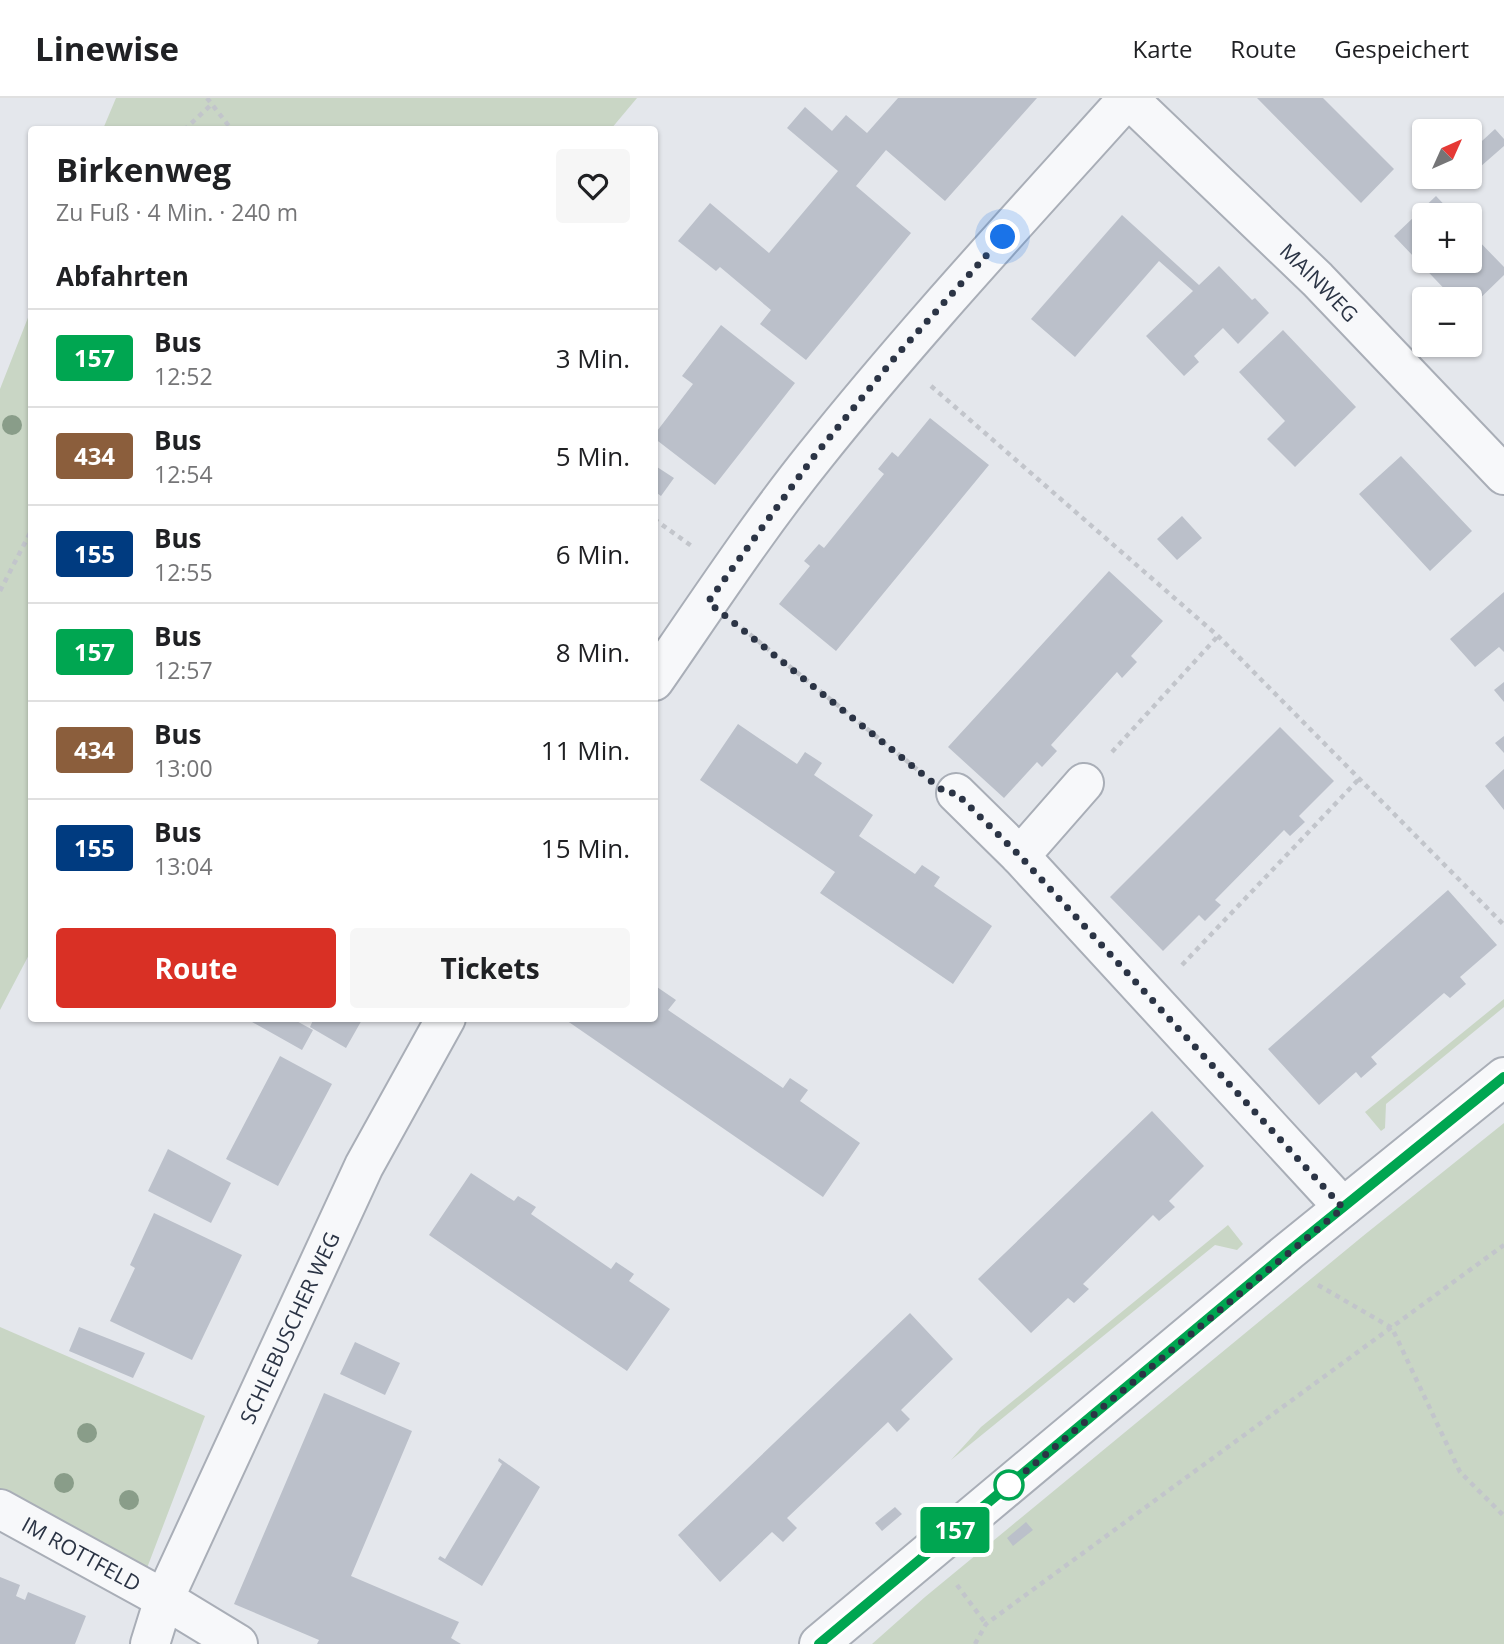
<!DOCTYPE html>
<html lang="de">
<head>
<meta charset="utf-8">
<style>
  body { margin:0; font-family:"Open Sans",sans-serif; background:#f6f6f6; color:#202124; height:100vh; display:flex; flex-direction:column; font-size:26px; white-space:nowrap }
  * { box-sizing:border-box; margin:0 }
  p { font-size:23px; color:#757577 }
  .icon { flex:none; width:38px; height:38px; fill:none; stroke:currentColor; stroke-width:2; stroke-linecap:round; stroke-linejoin:round }
  .map { position:relative; flex:1; overflow:hidden }
  .sheet { position:absolute; left:28px; top:28px; width:630px; height:896px; display:flex; flex-direction:column; background:#fff; border-radius:7px; box-shadow:0 2px 5px #0004 }
  .sheet>* { flex:none }
  .badge { padding:0 14px; border-radius:5px; font-size:24px; line-height:46px }
  .needle { width:46px; rotate:45deg }
  .buttons { position:absolute; left:1412px; top:21px; display:grid; gap:14px }
  .buttons a { display:grid; place-items:center; width:70px; height:70px; border-radius:7px; background:#fff; box-shadow:0 2px 5px #0004; font-size:35px }
  .you { position:absolute; width:35px; height:35px; margin:-18px; border:5px solid #fff; border-radius:50%; background:#1a73e8; box-shadow:0 0 0 10px #1a73e833 }
  .map>.badge { position:absolute; translate:-50% -50%; box-shadow:0 0 0 4px #fff }
  h2 { padding:0 28px; font-size:26px; line-height:63px }
  .round { display:grid; place-items:center; flex:none; width:74px; height:74px; border-radius:7px; background:#f6f6f6 }
  .headline { display:flex; align-items:center; justify-content:space-between; height:119px; padding:0 28px }
  h1 { font-size:33px; font-weight:700; line-height:52px }
  .button { display:flex; gap:14px; margin-top:auto; padding:14px 28px }
  .button a { flex:1; height:80px; border-radius:7px; background:#d93025; color:#fff; font-size:28px; font-weight:700; line-height:80px; text-align:center }
  .button a+a { background:#f6f6f6; color:#202124 }
  ul { padding:0; list-style:none }
  li { display:flex; align-items:center; gap:21px; height:98px; padding:0 28px; border-top:2px solid #e0e0e0 }
  li div { flex:1 }
  li b { display:block; font-size:26px }
  li em { font-style:normal }
  li .badge { min-width:77px; font-weight:700; text-align:center }
  header { display:flex; align-items:center; gap:42px; box-sizing:border-box; height:98px; padding:0 35px; background:#fff; border-bottom:2px solid #e0e0e0 }
  header strong { font-size:33px }
  nav { display:flex; gap:38px; margin-inline-start:auto; font-size:24px }
  .map>svg:first-child { display:block }
  .green { fill:#c9d6c5 }
  .building { fill:#bbc0ca }
  .lines { fill:none; stroke-linecap:round; stroke-linejoin:round }
  .minor-casing { stroke:#a9aeb7; stroke-width:42 }
  .path { stroke:#c2c5cb; stroke-width:4.5; stroke-dasharray:5 5; stroke-linecap:butt }
  .minor { stroke:#f7f8fa; stroke-width:38 }
  .tree { fill:#899d89 }
  .line-casing { stroke:#fff; stroke-width:16 }
  .line { stroke:#00a651; stroke-width:10 }
  .walk { stroke:#2b3445; stroke-width:7; stroke-dasharray:0 12.6 }
  .stop-dot { fill:#fff; stroke:#00a651; stroke-width:3.5 }
  .labels { text-anchor:middle; dominant-baseline:central; stroke-width:7; stroke-linejoin:round; paint-order:stroke }
  .street-label { font-size:21px; fill:#2b3445; stroke:#f4f6f9 }
</style>
</head>
<body>
<header>
<strong>Linewise</strong>
<nav><a>Karte</a><a>Route</a><a>Gespeichert</a></nav>
</header>
<div class="map">
<svg width="1504" height="1546" viewBox="0 0 1504 1546">
  <rect width="100%" height="100%" fill="#e4e7ec"/>
  <path class="green" d="M116 0H637L611 31H103Z
    M31 212 32 851 0 912V291Z
    M1504 901V909L1386 1006 1385 1030 1381 1033 1365 1014Z
    M1504 1025V1546H872L925 1499 1363 1138Z
    M1228 1127 1243 1146 1237 1152 1215 1147 951 1362 981 1329Z
    M0 1229 205 1318 147 1470 0 1394Z"/>
  <path class="building" d="M898 0H1037L945 103 886 52 856 88 911 135 806 262 760 226 771 212 720 169 716 173 678 143 710 105 769 155 838 73 787 30 805 9 832 33 846 17 867 35Z
    M1257 0H1323L1394 71 1361 105Z
    M1495 31 1504 41V48L1480 69 1470 54Z
    M1436 98 1454 117H1424V163H1470V134L1504 169V177L1470 210V201H1454L1394 138Z
    M1122 117 1199 187 1219 168 1252 202 1255 200 1269 215 1238 246 1223 230 1194 258 1199 264 1184 278 1146 238 1193 193 1159 163 1075 259 1031 221Z
    M721 227 795 285 715 387 654 340V337L693 286 682 278Z
    M1283 232 1356 309 1295 369 1267 341 1285 323 1239 274Z
    M930 320 989 367 836 553 779 506 810 468 804 463 819 446 824 450 884 376 878 371 892 354 898 359Z
    M1401 358 1472 433 1430 473 1359 396Z
    M654 367 674 380 661 398 654 393Z
    M1182 418 1202 440 1177 462 1157 441Z
    M1109 473 1163 523 1131 558 1137 564 1122 580 1117 574 1051 647 1057 653 1042 669 1037 664 1004 700 948 649Z
    M1504 494V554L1499 549 1475 569 1450 541Z
    M1504 584V604L1494 592Z
    M738 626 797 666 805 654 822 665 814 677 873 717 859 738 915 776 922 767 940 779 934 788 992 828 953 886 820 795 835 774 700 682Z
    M1280 629 1334 683 1299 718 1305 724 1290 738 1284 732 1215 802 1221 807 1205 823 1199 817 1163 853 1110 799Z
    M1504 638V655L1495 645Z
    M1504 671V712L1485 688Z
    M1448 792 1497 847 1460 879 1466 886 1450 900 1444 895 1371 959 1377 966 1361 980 1356 974 1319 1007 1268 951Z
    M657 889 676 902 668 912 783 990 790 980 808 992 800 1003 860 1045 823 1099 563 920H654V893Z
    M245 920H291L313 932 302 952Z
    M314 920H363L346 950 310 929Z
    M280 958 332 986 278 1088 226 1061Z
    M1152 1013 1204 1068 1169 1103 1175 1109 1159 1123 1153 1117 1083 1186 1089 1191 1074 1205 1068 1200 1031 1235 978 1181Z
    M168 1051 231 1085 211 1125 148 1093Z
    M471 1075 514 1103 518 1098 536 1109 531 1116 611 1171 616 1164 634 1176 629 1183 670 1211 627 1273 429 1137Z
    M154 1115 242 1157 192 1262 110 1223 135 1170 130 1167Z
    M910 1215 953 1261 901 1312 910 1321 897 1334 888 1324 787 1420 797 1430 783 1444 772 1434 720 1484 678 1437Z
    M79 1229 145 1255 133 1280 69 1253Z
    M355 1244 400 1265 385 1297 340 1276Z
    M324 1295 412 1333 351 1478 459 1524 451 1540 461 1546H317L319 1542 234 1506Z
    M499 1360 540 1389 482 1488 438 1461 440 1458 445 1461 502 1366 498 1363Z
    M895 1409 902 1416 882 1433 875 1425Z
    M1026 1424 1033 1432 1013 1448 1007 1440Z
    M0 1479 20 1487 16 1498 25 1502 28 1494 86 1518 75 1546H0Z"/>
  <g class="lines">
    <g class="minor-casing">
      <g id="minor">
        <path id="s1" d="M654 583C706 508 757 430 814 359 913 235 1022 118 1128 0L1317 181 1504 377"/>
        <path d="M956 695 1020 758 1343 1109"/>
        <path d="M1020 758 1084 685"/>
        <path id="s2" d="M0 1411 164 1501 238 1546"/>
        <path id="s3" d="M150 1546 164 1501 364 1068 446 920"/>
        <path d="M819 1546 1289 1153 1504 979"/>
      </g>
    </g>
    <path class="path" d="M207 0 232 32
      M184 32 212 6
      M931 288 1218 538 1504 827
      M654 421 693 449
      M0 493 32 431
      M742 530 918 672
      M1112 654 1218 538
      M1182 867 1358 682
      M1318 1187 1392 1230 1460 1374 1504 1418
      M957 1487 986 1526
      M975 1546 986 1526 1504 1147"/>
    <use href="#minor" class="minor"/>
  </g>
  <g class="tree">
    <circle cx="12" cy="327" r="10"/>
    <circle cx="87" cy="1335" r="10"/>
    <circle cx="64" cy="1385" r="10"/>
    <circle cx="129" cy="1402" r="10"/>
  </g>
  <g class="lines">
    <g class="line-casing">
      <path id="line" d="M819 1546 1289 1153 1504 979"/>
    </g>
    <use href="#line" class="line"/>
    <path class="walk" d="M1003 139 896 258 812 361 708 504 946 695H956L1020 758 1343 1110 1009 1387"/>
  </g>
  <circle class="stop-dot" cx="1009" cy="1387" r="14"/>
  <g class="labels">
    <g class="street-label">
      <text stroke="none"><textPath href="#s1" startOffset="1018">MAINWEG</textPath></text>
      <text stroke="none"><textPath href="#s3" startOffset="346">SCHLEBUSCHER WEG</textPath></text>
      <text stroke="none"><textPath href="#s2" startOffset="93">IM ROTTFELD</textPath></text>
    </g>
  </g>
</svg>
<div class="buttons">
<a><svg class="needle" viewBox="-14 -14 28 28"><path d="M0-13l5 13h-10z" fill="#e53935"/><path d="M0 13l5-13h-10z" fill="#757577"/></svg></a>
<a>+</a>
<a>−</a>
</div>
<div class="you" style="left:1003px;top:139px"></div>
<b class="badge" style="left:955px;top:1432px;background:#00a651;color:#fff">157</b>
<section class="sheet">
<div class="headline"><div><h1>Birkenweg</h1><p>Zu Fuß · 4 Min. · 240 m</p></div><a class="round"><svg class="icon" aria-label="heart" viewBox="0 0 24 24"><path d="M12 20l-8-8c-3-5 5-10 8-4 3-6 11-1 8 4z"/></svg></a></div>
<h2>Abfahrten</h2>
<ul>
<li><span class="badge" style="background:#00a651;color:#fff">157</span><div><b>Bus</b><p>12:52</p></div><em>3 Min.</em></li>
<li><span class="badge" style="background:#8b5e3c;color:#fff">434</span><div><b>Bus</b><p>12:54</p></div><em>5 Min.</em></li>
<li><span class="badge" style="background:#003b80;color:#fff">155</span><div><b>Bus</b><p>12:55</p></div><em>6 Min.</em></li>
<li><span class="badge" style="background:#00a651;color:#fff">157</span><div><b>Bus</b><p>12:57</p></div><em>8 Min.</em></li>
<li><span class="badge" style="background:#8b5e3c;color:#fff">434</span><div><b>Bus</b><p>13:00</p></div><em>11 Min.</em></li>
<li><span class="badge" style="background:#003b80;color:#fff">155</span><div><b>Bus</b><p>13:04</p></div><em>15 Min.</em></li>
</ul>
<div class="button"><a>Route</a><a>Tickets</a></div>
</section>
</div>
</body>
</html>
